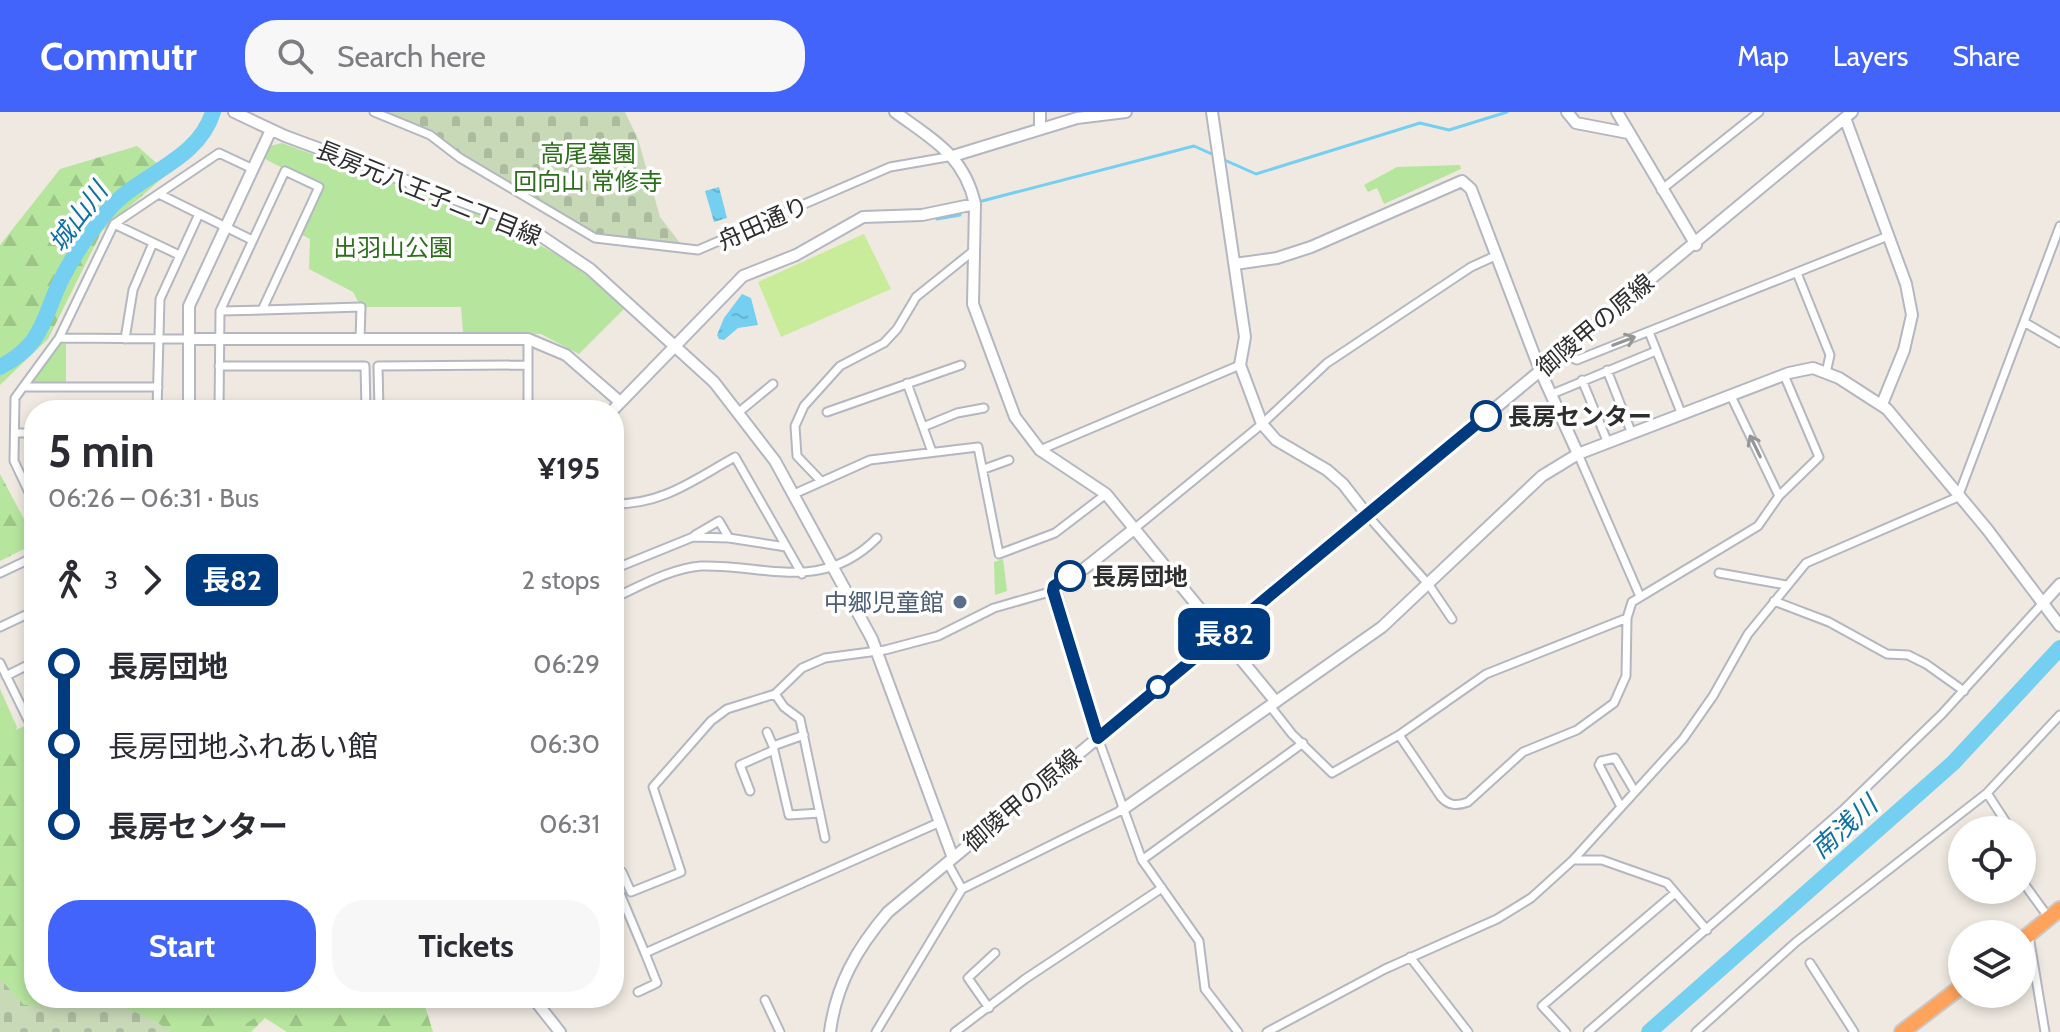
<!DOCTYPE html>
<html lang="en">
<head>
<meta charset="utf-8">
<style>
  body { margin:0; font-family:Cabin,"Noto Sans JP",sans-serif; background:#f7f7f7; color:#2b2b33; height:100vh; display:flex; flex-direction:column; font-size:30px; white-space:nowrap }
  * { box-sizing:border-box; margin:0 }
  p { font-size:26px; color:#7c7c81 }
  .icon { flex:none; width:44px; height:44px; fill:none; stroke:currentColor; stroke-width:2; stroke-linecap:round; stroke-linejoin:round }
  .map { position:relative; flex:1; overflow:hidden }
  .drawer { position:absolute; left:24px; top:288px; width:600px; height:608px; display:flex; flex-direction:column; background:#fff; border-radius:32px; box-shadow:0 4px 12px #0003 }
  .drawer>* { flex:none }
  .badge { padding:0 16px; border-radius:12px; font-size:28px; line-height:52px }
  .tools { position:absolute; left:1948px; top:704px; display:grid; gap:16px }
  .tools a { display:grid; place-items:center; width:88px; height:88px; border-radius:50%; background:#fff; box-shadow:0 4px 12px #0003; font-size:40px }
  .map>.badge { position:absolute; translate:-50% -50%; box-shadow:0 0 0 4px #fff }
  .legs { display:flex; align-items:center; gap:12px; height:88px; padding:0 24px; font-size:26px }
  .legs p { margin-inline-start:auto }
  .summary { display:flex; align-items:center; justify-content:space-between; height:136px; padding:0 24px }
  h1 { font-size:44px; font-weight:800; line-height:60px }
  .action { display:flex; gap:16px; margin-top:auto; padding:16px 24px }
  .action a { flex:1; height:92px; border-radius:32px; background:#4264fb; color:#fff; font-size:32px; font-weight:800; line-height:92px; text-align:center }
  .action a+a { background:#f7f7f7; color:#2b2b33 }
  ul { padding:0 24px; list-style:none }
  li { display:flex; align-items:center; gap:28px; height:80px; font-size:30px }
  li i { display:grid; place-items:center; width:12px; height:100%; margin:0 10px; background:currentColor }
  li i::after { content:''; width:20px; height:20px; margin:-10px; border:6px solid; border-radius:50%; background:#fff }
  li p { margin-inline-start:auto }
  li:first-child i { background:linear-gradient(#0000 50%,currentColor 0) }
  li:last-child i { background:linear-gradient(currentColor 50%,#0000 0) }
  header { display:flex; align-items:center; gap:48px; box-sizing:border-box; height:112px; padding:0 40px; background:#4264fb; color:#fff }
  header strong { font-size:38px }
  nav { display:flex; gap:44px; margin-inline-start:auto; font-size:28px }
  .search { width:560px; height:72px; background:#f7f7f7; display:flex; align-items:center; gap:20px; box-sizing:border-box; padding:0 28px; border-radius:32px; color:#7c7c81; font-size:30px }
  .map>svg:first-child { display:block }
  .forest { fill:url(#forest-firs) }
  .cemetery { fill:url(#cemetery-stones) }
  .park { fill:#b6e59e }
  .pitch { fill:#c9ec9a }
  .water { fill:url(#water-ripples) }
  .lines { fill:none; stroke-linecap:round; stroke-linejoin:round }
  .stream { stroke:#75cff0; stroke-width:3 }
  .river { stroke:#75cff0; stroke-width:16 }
  .street-casing { stroke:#b4b7c1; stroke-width:11 }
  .secondary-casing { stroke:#b4b7c1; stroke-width:14 }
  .highway-casing { stroke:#c9c9c9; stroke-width:18 }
  .street { stroke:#fff; stroke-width:7 }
  .secondary { stroke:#fff; stroke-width:10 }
  .highway { stroke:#ffa35c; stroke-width:14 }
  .oneway { stroke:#969696 }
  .line-1-casing { stroke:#fff; stroke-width:18 }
  .line-1 { stroke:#003b80; stroke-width:12 }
  .stop-1-dot { fill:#fff; stroke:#003b80; stroke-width:4 }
  .service-dot { fill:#5c6f8a; stroke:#fff; stroke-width:3 }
  .labels { text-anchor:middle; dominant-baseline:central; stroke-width:7; stroke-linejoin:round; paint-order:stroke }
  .park-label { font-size:24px; fill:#2c6e1b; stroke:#fff }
  .street-label { font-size:24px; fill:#2e2e2e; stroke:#fff }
  .stop-label { font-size:24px; font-weight:bold; fill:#2e2e2e; stroke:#fff; text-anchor:start }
  .service-label { font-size:24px; fill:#4e5e75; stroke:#fff; text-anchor:end }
  .water-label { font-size:26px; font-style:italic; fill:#0d6fa3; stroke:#fff }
</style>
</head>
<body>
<header>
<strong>Commutr</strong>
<div class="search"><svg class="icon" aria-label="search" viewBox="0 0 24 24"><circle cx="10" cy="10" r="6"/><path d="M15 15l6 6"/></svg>Search here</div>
<nav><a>Map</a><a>Layers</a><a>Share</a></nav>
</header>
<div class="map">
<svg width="2060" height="920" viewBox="0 0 2060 920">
  <defs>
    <pattern id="forest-firs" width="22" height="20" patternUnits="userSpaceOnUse" patternTransform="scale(2)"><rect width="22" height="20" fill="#b6e59e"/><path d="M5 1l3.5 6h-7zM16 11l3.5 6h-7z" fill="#9dc588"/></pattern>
    <pattern id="cemetery-stones" width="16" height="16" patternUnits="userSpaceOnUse" patternTransform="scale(2)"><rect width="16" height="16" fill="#c8d9b8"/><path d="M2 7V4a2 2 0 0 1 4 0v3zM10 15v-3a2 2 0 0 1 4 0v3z" fill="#acbb9e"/></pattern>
    <pattern id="water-ripples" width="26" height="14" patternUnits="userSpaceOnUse" patternTransform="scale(2)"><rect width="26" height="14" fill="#75cff0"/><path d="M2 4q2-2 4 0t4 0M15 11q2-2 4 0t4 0" fill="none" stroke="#66b2ce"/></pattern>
  </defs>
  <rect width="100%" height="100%" fill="#efe9e1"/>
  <path class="forest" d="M137 34 168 61 102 119 48 227 0 273V133L60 57Z
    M0 362 34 426V432L0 449Z
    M0 600 15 618 34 610V886H428L424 891 433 920H287L265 906 251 920H0Z"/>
  <path class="cemetery" d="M374 0H625L638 27 660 105 684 136 595 126 460 46 430 23Z
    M0 867 24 893C88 891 115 882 172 920H0Z"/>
  <path class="park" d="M282 31C400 75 533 106 625 196L579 242 541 222 463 220 461 195H361L353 180 309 157 310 127 298 121 319 75 265 47 270 34Z
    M1460 53 1461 57 1384 92 1377 76 1368 80 1364 73 1397 55Z
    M55 232H66V275H24Z
    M1003 447 1007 479 995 483 994 450Z
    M0 577 17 615 1 645H0Z
    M220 886H284L234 920H213Z"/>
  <path class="pitch" d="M864 122 891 177 781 225 758 170Z"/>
  <path class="water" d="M719 75 727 106 714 110 705 79Z
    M742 182 751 186 758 213 738 216 724 228 719 227 717 223 724 206Z"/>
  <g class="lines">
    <path class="stream" d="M1220 46 1256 62 1420 11 1449 18 1507 0
      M982 89 1194 34 1214 43
      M937 107 960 103"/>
    <path class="river" d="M0 255C44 232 42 208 61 168 73 144 91 118 109 97 141 61 198 49 213 0
      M1649 920 1953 651 2060 536"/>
    <g class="street-casing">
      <path id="street" d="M374 0 430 23 460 46 595 126 698 138 890 55 953 44
        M1661 78 1759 0
        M159 82 252 128
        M114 112 177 142
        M1797 161 1830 243 1826 261
        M262 198 361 195 360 227
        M2024 210 2060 231
        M1649 220 1682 303
        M59 226 188 227
        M125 227 133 178 153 131
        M1561 241 1577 248 1888 124
        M528 253 378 254 379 297H528
        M219 254H365L366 298H219
        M1607 258 1632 322
        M1582 268 1608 331
        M907 271 932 340
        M24 275H158
        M1552 282 1656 239
        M1731 284 1779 384
        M157 298 160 187 199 102
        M219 298 220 199 262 198 319 75 285 59 220 199
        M528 298V227
        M739 300 773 272
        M827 300 961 253
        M923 315 957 301 984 296
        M15 321H34
        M1040 338 1240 253
        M1578 342 1639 482
        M984 357 1009 348
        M820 368 797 344 795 314 804 294 840 254 884 231 897 217 916 185 972 140
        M794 382 870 348 978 335 999 442 1055 421 1106 382
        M34 391 14 349 15 286 59 226 114 112 219 41 253 57
        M614 392C664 392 693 368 735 345L802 462
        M1368 404 1429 473 1452 507
        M1134 417 1262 312 1327 251 1471 155 1495 144
        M695 423 719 409 729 426
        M614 457 693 425 729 426 786 435
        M0 461 34 445
        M1719 461 1786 473
        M614 486C640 474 672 456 701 454 765 452 821 482 877 426
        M1774 489 1829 510 1887 542 1908 543 1926 552 1964 579
        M0 515 34 499
        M0 551 28 608 34 605
        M6 564 34 550
        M775 582 784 595 800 607 825 726
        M1270 594 1292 622 1332 661 1399 623 1486 562 1627 506
        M767 620 773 634
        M804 623 773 634 789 703 820 701
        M1399 623 1441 685C1449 694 1457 694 1468 690L1523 640 1577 618 1614 591 1626 564 1627 506 1632 490 1758 414 1779 384 1819 345 1784 263
        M1098 626 1142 748 1199 829 1205 877 1238 920
        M750 679 740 653 774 638
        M1987 681 2011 718
        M1621 695 1599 653 1601 649 1615 646 1635 680
        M2022 736 2026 742 2025 773 2049 806
        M1142 748 1303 631
        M1573 748H1602L1667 771 1707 818
        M947 750 962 777
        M622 760 631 780 681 760 653 675 711 609 727 597 775 582 802 556 825 546 885 538 938 524 994 496 1053 479
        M621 784 645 841
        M2029 824 2045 920
        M1410 845 1468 920
        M1810 851 1854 920
        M638 880 657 871 645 841 938 711
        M765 888 780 920
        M989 896 968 866 995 841
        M876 920 962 777 1122 698
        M955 920 1025 867 1162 776
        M1267 920 1385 857 1497 807 1531 786 1573 748 1683 627 1713 584 1748 522 1806 451 1958 385 2060 114
        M1566 920 1542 894 1675 781
        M1588 920 1842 699 1942 602 2042 492
        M1696 920 1796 830 1987 681 2060 603"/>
    </g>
    <g class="secondary-casing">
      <path id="secondary" d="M234 0 285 24 496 102 541 124 590 157 714 270 775 349 872 527 953 746
        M895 0C933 28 964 43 975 92L973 192 1015 305 1040 338 1106 382 1276 590
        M1040 0V17
        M1212 0 1245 225 1240 253 1262 312 1276 328 1327 358 1343 372 1368 404
        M1567 0 1576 11 1628 21
        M1617 0 1696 133
        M1845 6 1906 172 1912 203 1904 238 1882 292
        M953 44 1077 6 1126 0
        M1235 152 1277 146 1311 135 1462 69 1471 77 1540 258 1578 342
        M188 227H528L566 243 620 290
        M189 298V194L271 18
        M613 298 743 164 796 143 863 105 922 103 975 92
        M2042 492 2060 472
        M1098 626 1054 474 1085 456 1134 417
        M1122 698 1382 515 1542 364 1578 342 1789 261 1813 256 1839 266 1887 297 1987 417 2060 514
        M533 886 560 920
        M830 920C836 873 857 836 888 800L1852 0"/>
    </g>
    <g class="highway-casing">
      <path id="highway" d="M2022 828 2060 797
        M1902 920 1962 874"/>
    </g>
    <use href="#street" class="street"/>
    <use href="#secondary" class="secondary"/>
    <use href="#highway" class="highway"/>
  </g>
  <defs><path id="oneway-shaft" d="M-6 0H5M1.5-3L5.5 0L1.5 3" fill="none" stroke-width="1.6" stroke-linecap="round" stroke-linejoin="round" transform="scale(2)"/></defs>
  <g class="oneway">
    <use href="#oneway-shaft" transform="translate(1624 229) rotate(-21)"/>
    <use href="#oneway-shaft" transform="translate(1755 334) rotate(-116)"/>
  </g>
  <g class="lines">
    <g class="line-1-casing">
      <path id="line-1" d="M1070 464 1054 474 1053 479 1098 626 1486 304"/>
    </g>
    <use href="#line-1" class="line-1"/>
  </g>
  <g class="stop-1-dot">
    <circle cx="1486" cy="304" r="14"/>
    <circle cx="1070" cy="464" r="14"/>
    <circle cx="1158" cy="575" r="10"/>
  </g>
  <circle class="service-dot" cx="960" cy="490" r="8"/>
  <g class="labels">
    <g class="park-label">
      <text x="588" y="41">高尾墓園<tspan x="588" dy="28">回向山 常修寺</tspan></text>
      <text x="393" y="135">出羽山公園</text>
    </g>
    <g class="street-label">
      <text transform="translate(429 81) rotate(22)">長房元八王子二丁目線</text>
      <text transform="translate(763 111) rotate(-24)">舟田通り</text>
      <text transform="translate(1595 213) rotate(-40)">御陵甲の原線</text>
      <text transform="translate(1022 688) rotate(-40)">御陵甲の原線</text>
    </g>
    <g class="stop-label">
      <text x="1508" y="304">長房センター</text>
      <text x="1092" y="464">長房団地</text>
    </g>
    <g class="service-label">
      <text x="944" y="490">中郷児童館</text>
    </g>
    <g class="water-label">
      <text transform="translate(78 105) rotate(-53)">城山川</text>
      <text transform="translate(1844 715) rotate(-42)">南浅川</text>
    </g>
  </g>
</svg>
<div class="tools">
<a><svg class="icon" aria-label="locate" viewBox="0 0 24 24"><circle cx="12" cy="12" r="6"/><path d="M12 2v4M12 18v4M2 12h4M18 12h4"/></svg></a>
<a><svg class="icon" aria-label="layers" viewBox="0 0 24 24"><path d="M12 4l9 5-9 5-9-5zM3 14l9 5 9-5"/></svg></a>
</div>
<b class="badge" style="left:1224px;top:522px;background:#003b80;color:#fff">長82</b>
<section class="drawer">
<div class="summary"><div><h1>5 min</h1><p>06:26 – 06:31 · Bus</p></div><b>¥195</b></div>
<div class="legs"><svg class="icon" aria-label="walk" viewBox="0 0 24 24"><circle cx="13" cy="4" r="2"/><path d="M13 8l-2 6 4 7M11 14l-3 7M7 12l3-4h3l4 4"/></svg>3<svg class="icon" aria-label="forward" viewBox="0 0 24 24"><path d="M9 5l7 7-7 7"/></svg><b class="badge" style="background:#003b80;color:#fff">長82</b><p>2 stops</p></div>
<ul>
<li><i style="color:#003b80"></i><b>長房団地</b><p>06:29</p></li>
<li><i style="color:#003b80"></i><span>長房団地ふれあい館</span><p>06:30</p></li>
<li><i style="color:#003b80"></i><b>長房センター</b><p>06:31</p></li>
</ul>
<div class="action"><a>Start</a><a>Tickets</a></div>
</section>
</div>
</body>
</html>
